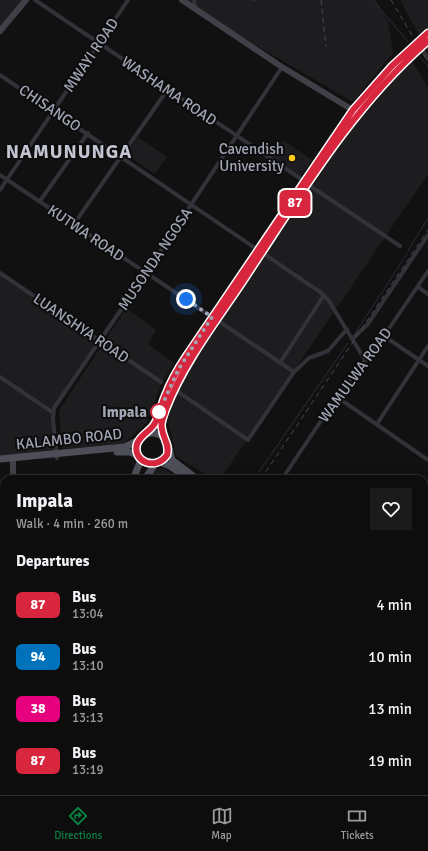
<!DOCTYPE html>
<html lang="en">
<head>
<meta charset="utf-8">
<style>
  body { margin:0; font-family:Signika,sans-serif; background:#1b1b1c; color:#f1f3f6; height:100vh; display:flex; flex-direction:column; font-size:15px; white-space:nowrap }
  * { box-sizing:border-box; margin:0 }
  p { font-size:13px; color:#9a9c9e }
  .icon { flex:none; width:22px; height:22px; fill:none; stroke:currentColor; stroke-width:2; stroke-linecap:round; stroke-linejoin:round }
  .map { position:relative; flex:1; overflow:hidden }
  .panel { position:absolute; left:0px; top:475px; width:428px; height:320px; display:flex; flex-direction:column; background:#0d0d0e; border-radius:12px 12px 0 0; box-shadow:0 4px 16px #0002,0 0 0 1px #2d2d2e }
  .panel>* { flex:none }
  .badge { padding:0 8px; border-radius:6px; font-size:14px; line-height:26px }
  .you { position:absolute; width:20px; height:20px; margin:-10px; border:3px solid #fff; border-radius:50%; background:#1a73e8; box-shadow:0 0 0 6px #1a73e833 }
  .map>.badge { position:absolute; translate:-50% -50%; box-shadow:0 0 0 2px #fff }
  h2 { padding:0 16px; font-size:15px; line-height:36px }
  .round { display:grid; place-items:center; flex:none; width:42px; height:42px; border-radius:0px; background:#1b1b1c }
  .overview { display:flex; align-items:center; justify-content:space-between; height:68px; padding:0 16px }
  h1 { font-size:19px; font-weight:700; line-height:30px }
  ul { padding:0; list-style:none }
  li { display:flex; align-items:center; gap:12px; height:52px; padding:0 16px }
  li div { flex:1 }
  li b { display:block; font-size:15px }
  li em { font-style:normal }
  li .badge { min-width:44px; font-weight:700; text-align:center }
  .dock { display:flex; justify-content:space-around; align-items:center; height:56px; border-top:1px solid #2d2d2e; background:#0d0d0e; font-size:11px; color:#9a9c9e }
  .dock a { display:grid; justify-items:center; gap:2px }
  .dock .current { color:#0b8043 }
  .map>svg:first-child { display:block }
  .built { fill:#1d1d1f }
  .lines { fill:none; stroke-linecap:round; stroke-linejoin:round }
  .stream { stroke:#272e37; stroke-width:1 }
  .street { stroke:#323238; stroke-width:4 }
  .secondary { stroke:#404048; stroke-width:6 }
  .primary { stroke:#4d4e57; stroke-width:7 }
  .rail { stroke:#484951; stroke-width:1; stroke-dasharray:5 4; stroke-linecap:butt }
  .line-casing { stroke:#fff; stroke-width:9 }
  .line { stroke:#d7263d; stroke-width:6 }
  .walk { stroke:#a1a5b4; stroke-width:4; stroke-dasharray:0 7.2 }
  .poi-dot { fill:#fccd1f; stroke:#0c0c0d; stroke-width:1.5 }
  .stop-dot { fill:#fff; stroke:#d7263d; stroke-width:2 }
  .labels { text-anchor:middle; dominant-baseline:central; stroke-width:4; stroke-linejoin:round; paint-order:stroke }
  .street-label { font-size:15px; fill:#a1a5b4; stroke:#0c0c0d }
  .poi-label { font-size:15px; fill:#a1a5b4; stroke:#0c0c0d; text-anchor:end }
  .stop-label { font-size:15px; font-weight:bold; fill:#a1a5b4; stroke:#0c0c0d; text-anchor:end }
  .district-label { font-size:19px; font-weight:bold; letter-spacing:1px; fill:#c2c4d0; stroke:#0c0c0d }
</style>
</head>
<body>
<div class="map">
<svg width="428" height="795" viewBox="0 0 428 795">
  <rect width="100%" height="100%" fill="#111112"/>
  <path class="built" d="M0 0H25L0 35Z
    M179 0H375L388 21 393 53 353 102Z
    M400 0H428V51Z
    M410 58 428 87V174L220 479H212L176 456 168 421 178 387 198 353 362 112Z
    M138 137 167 157 155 174 126 155Z
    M283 140 312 160 300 177 272 157Z
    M0 273 99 339 52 411 59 456 0 462Z
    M126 308 156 330 148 344 174 363 162 383 146 424 123 444 62 449 59 411Z
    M163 468 180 479H150L155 470Z
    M424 642 428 645V795H235L229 791H424Z
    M4 698V791H14L13 795H0V704Z
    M63 791H144L141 795H61Z
    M156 791H211L217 795H153Z"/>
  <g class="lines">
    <path class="stream" d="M373 0 408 42
      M418 55 428 66
      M408 251 428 218
      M356 332 407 254
      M259 472 348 343
      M424 506 428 504
      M137 794 139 791"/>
    <path class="street" d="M35 0 304 181
      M194 0 195 9
      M421 47 428 59
      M0 75 320 292 329 301 365 360
      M0 175 212 317
      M307 184 400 246
      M0 190 128 0
      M40 201 88 133
      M74 224 168 89
      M0 273 161 382
      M418 287 428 294
      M384 336 428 366
      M352 339 368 324 428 235
      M280 363 324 295
      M294 372 309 358 328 351 347 329
      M0 377 52 412
      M174 389 248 440 294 372 217 320
      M337 397 428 460
      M377 424 428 346
      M57 458 53 419 54 408 146 273 282 67
      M282 479 337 397 384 336 428 271
      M424 499 428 498
      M424 569 428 572
      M424 731 428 733
      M222 791 228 795
      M145 795 148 791
      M279 795 281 791
      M359 795 362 791"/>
    <path class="secondary" d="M182 0 282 67 356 112
      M0 31 26 0
      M13 458V479
      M0 523 4 517"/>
    <path class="primary" d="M146 434C159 430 174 441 166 456 156 474 128 458 139 440 143 433 151 430 155 422 160 414 162 405 165 396 170 383 177 370 185 358L353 110 381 77 428 33
      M164 437 161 426 163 417 174 389 208 333 272 237 357 113 394 72 428 41
      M169 448 172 460 197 479
      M117 452H129L138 455
      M0 459 125 447 139 440
      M160 462 170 466 189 479
      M133 479 141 460
      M145 479 155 464
      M424 629 428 631
      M0 678 4 672
      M0 697 4 691"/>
    <path class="rail" d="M254 0V1
      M321 0 326 47
      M391 0 428 62
      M261 479 428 230
      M39 795 41 791
      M52 795 55 791"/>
  </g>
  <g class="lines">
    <g class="line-casing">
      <path id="line" d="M428 33 392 66 353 110 185 358C177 370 170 383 165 396 161 405 160 415 155 423 151 431 140 435 137 444 132 462 156 471 167 455 170 444 163 439 162 429 160 423 164 415 166 409 185 360 219 318 247 275 302 192 353 106 428 41"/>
    </g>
    <use href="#line" class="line"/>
    <path class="walk" d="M159 412 178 370 212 317 186 299"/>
  </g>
  <circle class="poi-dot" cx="292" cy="158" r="4"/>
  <circle class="stop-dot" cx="159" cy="412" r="8"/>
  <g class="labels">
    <g class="street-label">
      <text transform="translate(91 55) rotate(-56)">MWAYI ROAD</text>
      <text transform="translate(169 91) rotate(34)">WASHAMA ROAD</text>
      <text transform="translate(50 108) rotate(34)">CHISANGO</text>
      <text transform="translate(86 233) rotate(34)">KUTWA ROAD</text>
      <text transform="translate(155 259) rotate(-56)">MUSONDA NGOSA</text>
      <text transform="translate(81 328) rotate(34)">LUANSHYA ROAD</text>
      <text transform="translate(355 375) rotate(-54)">WAMULWA ROAD</text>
      <text transform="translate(69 439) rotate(-6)">KALAMBO ROAD</text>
    </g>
    <g class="poi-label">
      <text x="284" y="149">Cavendish<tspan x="284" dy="17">University</tspan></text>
    </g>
    <g class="stop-label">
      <text x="147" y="412">Impala</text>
    </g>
    <g class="district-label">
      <text x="69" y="152">NAMUNUNGA</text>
    </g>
  </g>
</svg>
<div class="you" style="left:186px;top:299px"></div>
<b class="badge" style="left:295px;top:203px;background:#d7263d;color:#fff">87</b>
<section class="panel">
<div class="overview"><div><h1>Impala</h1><p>Walk · 4 min · 260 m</p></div><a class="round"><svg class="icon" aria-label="heart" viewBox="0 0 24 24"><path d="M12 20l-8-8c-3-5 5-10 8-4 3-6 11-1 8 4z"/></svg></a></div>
<h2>Departures</h2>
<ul>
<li><span class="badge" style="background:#d7263d;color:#fff">87</span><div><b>Bus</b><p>13:04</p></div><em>4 min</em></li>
<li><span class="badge" style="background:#0072bc;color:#fff">94</span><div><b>Bus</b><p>13:10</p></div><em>10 min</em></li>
<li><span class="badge" style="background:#e6007e;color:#fff">38</span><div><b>Bus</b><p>13:13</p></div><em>13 min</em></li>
<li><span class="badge" style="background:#d7263d;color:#fff">87</span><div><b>Bus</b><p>13:19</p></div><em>19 min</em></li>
</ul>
</section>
</div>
<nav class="dock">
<a class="current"><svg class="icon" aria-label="directions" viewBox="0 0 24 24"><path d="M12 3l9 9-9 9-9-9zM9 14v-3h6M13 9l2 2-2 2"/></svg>Directions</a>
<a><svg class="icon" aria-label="map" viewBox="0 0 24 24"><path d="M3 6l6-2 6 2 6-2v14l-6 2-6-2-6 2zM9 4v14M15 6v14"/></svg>Map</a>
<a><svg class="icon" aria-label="tickets" viewBox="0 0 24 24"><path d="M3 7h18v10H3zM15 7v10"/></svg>Tickets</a>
</nav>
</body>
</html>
